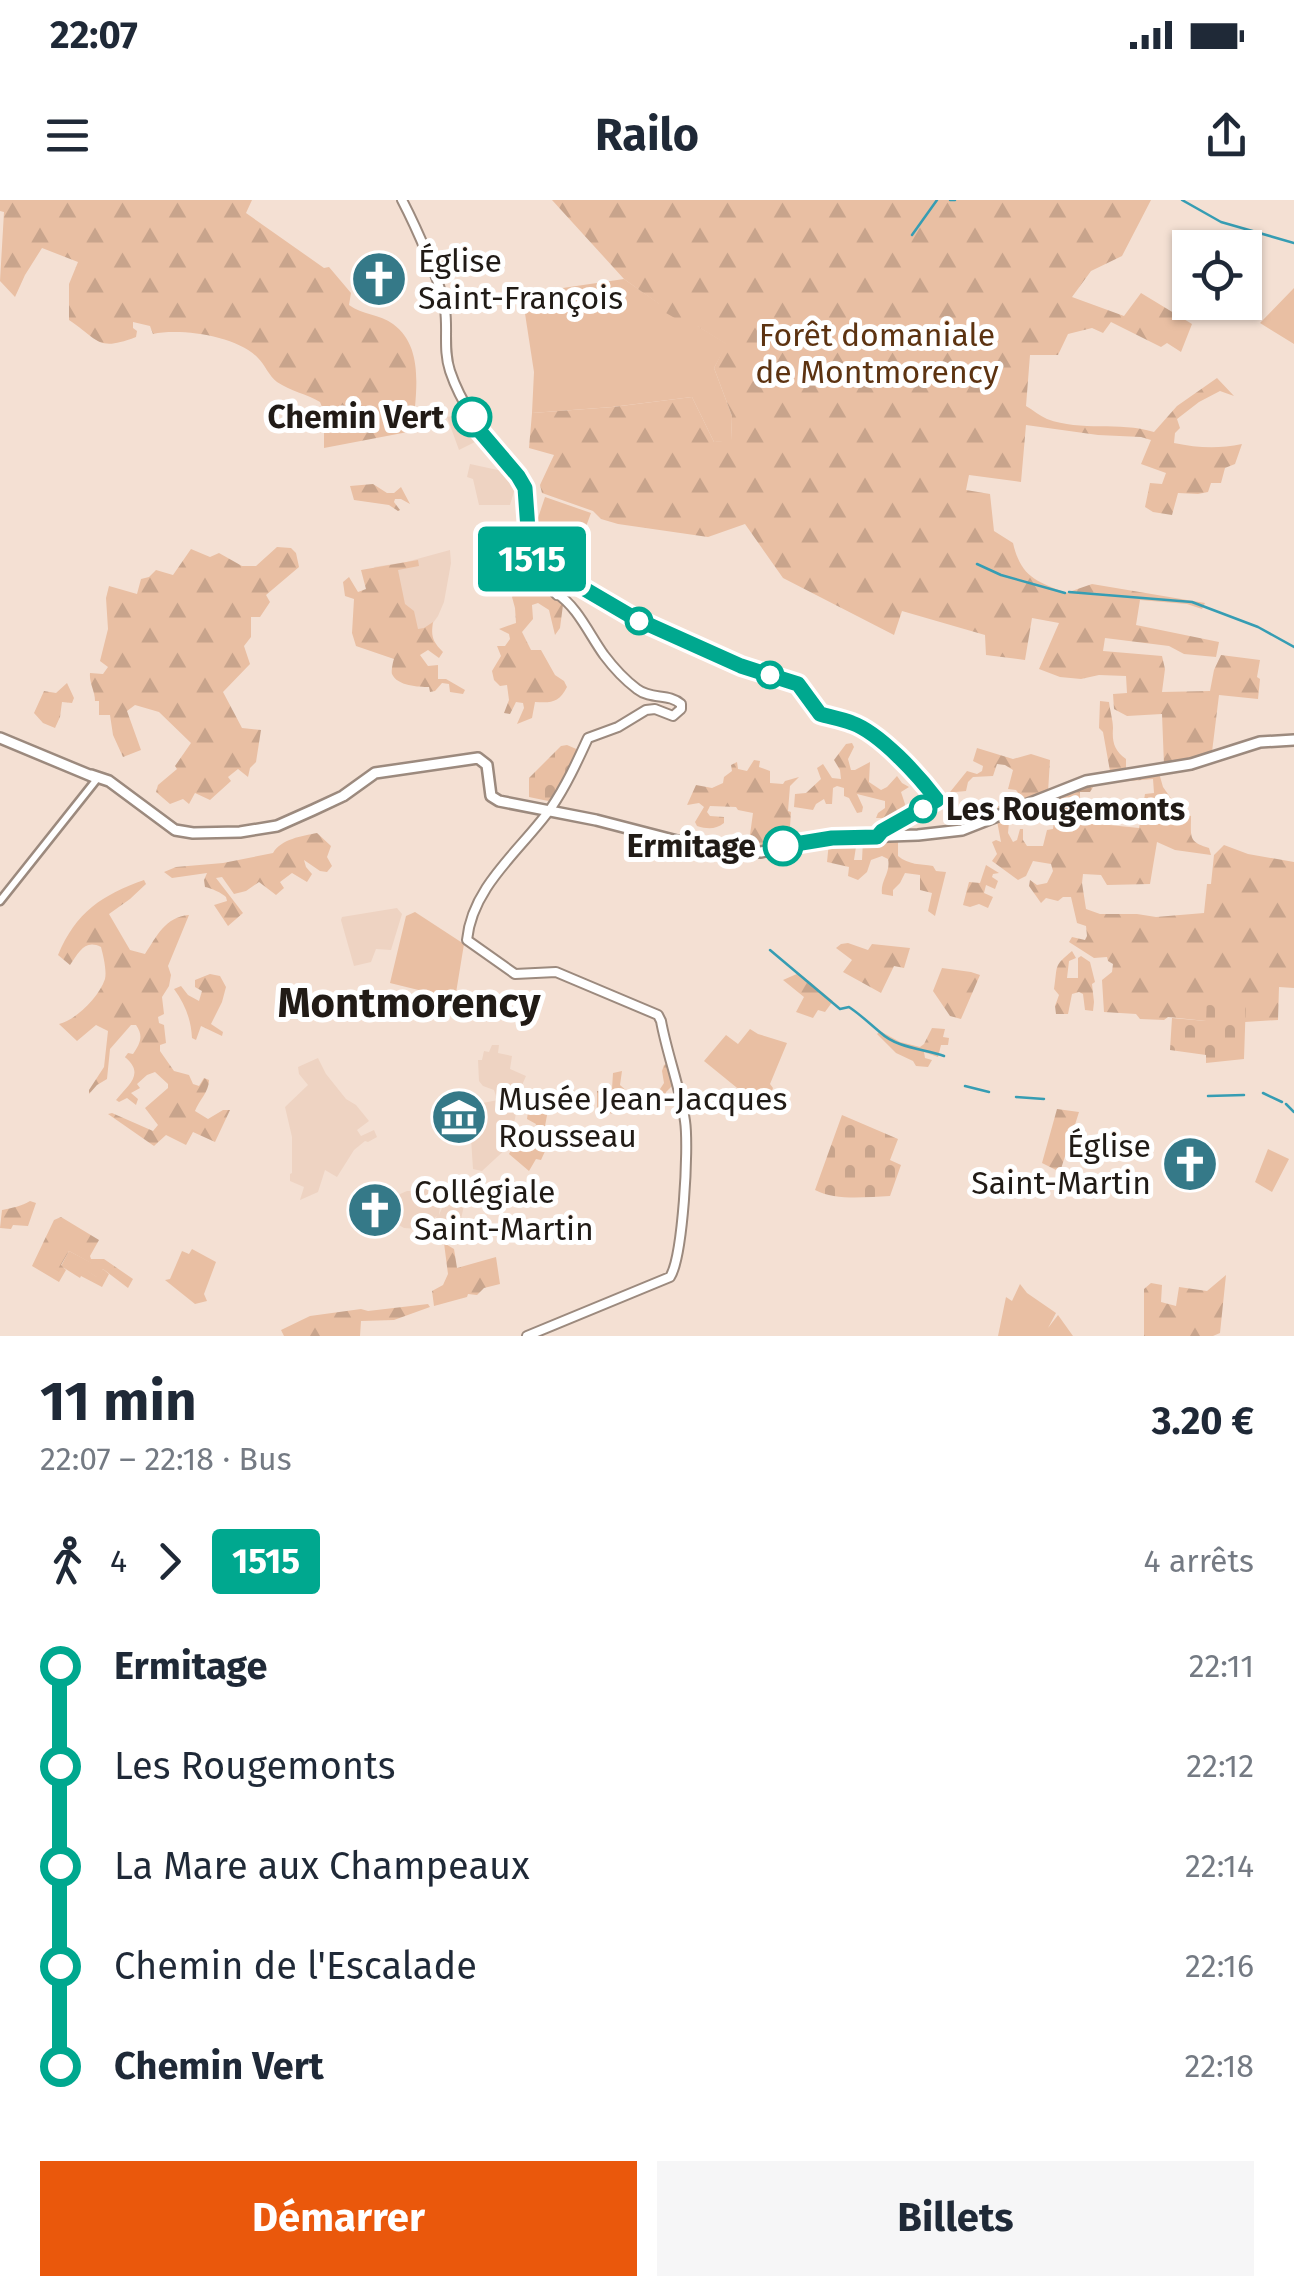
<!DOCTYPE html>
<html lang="fr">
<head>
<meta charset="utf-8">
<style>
  body { margin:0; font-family:"Fira Sans",sans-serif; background:#f6f6f7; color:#1f2937; height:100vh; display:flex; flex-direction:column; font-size:38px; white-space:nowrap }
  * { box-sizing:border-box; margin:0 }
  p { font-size:32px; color:#747a83 }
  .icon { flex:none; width:55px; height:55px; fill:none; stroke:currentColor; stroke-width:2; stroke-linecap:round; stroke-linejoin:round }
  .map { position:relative; height:1136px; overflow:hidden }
  .side { display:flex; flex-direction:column; background:#fff; flex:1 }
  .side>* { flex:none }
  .badge { padding:0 20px; border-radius:8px; font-size:35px; line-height:65px }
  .buttons { position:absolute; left:1172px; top:30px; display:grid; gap:20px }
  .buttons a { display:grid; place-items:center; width:90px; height:90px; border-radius:0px; background:#fff; box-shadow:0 2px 8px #0004; font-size:50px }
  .map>.badge { position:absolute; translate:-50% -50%; box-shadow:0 0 0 5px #fff }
  .legs { display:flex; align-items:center; gap:15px; height:110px; padding:0 40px; font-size:32px }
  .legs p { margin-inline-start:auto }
  .head { display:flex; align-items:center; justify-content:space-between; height:170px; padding:0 40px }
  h1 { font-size:55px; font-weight:700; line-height:75px }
  .cta { display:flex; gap:20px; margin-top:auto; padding:20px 40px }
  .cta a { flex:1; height:115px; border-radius:0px; background:#ea580c; color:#fff; font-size:40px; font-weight:700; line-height:115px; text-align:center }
  .cta a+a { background:#f6f6f7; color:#1f2937 }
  ul { padding:0 40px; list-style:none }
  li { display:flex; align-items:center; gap:35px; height:100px; font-size:38px }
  li i { display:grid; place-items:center; width:15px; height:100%; margin:0 12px; background:currentColor }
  li i::after { content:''; width:25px; height:25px; margin:-12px; border:8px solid; border-radius:50%; background:#fff }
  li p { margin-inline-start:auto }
  li:first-child i { background:linear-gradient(#0000 50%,currentColor 0) }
  li:last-child i { background:linear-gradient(currentColor 50%,#0000 0) }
  .status { display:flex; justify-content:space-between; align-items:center; height:70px; padding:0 50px; background:#fff; direction:ltr }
  .status svg { height:28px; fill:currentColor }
  header { display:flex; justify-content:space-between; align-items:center; height:130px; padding:0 40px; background:#fff; font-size:45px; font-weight:700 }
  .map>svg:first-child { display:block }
  .built { fill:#eed3c2 }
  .green { fill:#e9bfa3 }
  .forest { fill:url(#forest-firs); fill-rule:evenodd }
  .cemetery { fill:url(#cemetery-stones) }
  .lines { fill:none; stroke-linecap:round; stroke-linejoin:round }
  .stream { stroke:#369db3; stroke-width:2.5 }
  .tertiary-casing { stroke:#9c8a7e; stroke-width:11 }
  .secondary-casing { stroke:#9c8a7e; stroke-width:12 }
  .primary-casing { stroke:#9c8a7e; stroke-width:14 }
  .tertiary { stroke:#fff; stroke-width:6 }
  .secondary { stroke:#fff; stroke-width:8 }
  .primary { stroke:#fff; stroke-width:9 }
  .line-1-casing { stroke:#fff; stroke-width:22 }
  .line-1 { stroke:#00a88f; stroke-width:15 }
  .stop-1-dot { fill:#fff; stroke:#00a88f; stroke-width:5 }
  .labels { text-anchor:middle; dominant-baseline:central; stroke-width:10; stroke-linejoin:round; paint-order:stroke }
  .poi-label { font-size:32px; fill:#211b16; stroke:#fff; text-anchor:start }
  .park-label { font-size:32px; fill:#5d3311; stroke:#fff }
  .stop-label { font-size:32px; font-weight:bold; fill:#211b16; stroke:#fff; text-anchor:end }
  .district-label { font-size:42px; font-weight:bold; fill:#211b16; stroke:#fff }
</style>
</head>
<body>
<div class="status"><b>22:07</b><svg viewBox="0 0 49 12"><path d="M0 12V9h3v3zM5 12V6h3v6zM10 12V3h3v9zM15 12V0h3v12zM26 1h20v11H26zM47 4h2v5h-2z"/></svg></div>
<header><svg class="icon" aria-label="menu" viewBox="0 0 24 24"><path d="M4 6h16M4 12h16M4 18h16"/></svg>Railo<svg class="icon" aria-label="share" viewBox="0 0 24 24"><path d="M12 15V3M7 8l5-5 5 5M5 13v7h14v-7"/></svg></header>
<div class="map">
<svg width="1294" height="1136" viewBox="0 0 1294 1136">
  <defs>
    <pattern id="forest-firs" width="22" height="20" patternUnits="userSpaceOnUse" patternTransform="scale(2.5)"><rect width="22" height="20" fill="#e9bfa3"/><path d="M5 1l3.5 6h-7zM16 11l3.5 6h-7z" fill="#c8a48c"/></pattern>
    <pattern id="cemetery-stones" width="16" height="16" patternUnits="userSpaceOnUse" patternTransform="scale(2.5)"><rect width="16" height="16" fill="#e9bfa3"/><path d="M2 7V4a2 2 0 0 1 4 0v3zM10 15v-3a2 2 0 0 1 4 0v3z" fill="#c8a48c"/></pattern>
  </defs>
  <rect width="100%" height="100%" fill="#f4e0d3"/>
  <path class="built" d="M467 213 483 238 459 250 447 217Z
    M470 264 507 272 516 285 510 305H479L473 279 467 277Z
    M450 350 451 363 444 402 438 416 421 440 374 367 406 362Z
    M397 708 402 714 391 750 376 749 371 762 354 766 341 720 342 717Z
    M492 845H499L498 853 512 856 510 869 526 876 516 899 496 896 494 890 483 886 479 881 478 860H482L484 851 489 852Z
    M318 858 326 874 346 899 356 905 369 921 357 930 361 936 374 930 377 937 368 942 365 941 354 950 337 977 325 970 318 992 300 1000 304 987 290 981V974L292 973V937L285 907 308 885 299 874 298 867Z
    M498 900 518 903 511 939 508 947 482 971 473 969 471 938 473 934 479 930H469L462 907Z
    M426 988 431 992 436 1005 440 1007 439 1015 446 999 452 993 461 1000 464 1005 459 1029 435 1036H420V1031L432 1024 437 1016 418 1029 404 1028 390 1020 388 1008 400 994 407 991H424Z"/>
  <path class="green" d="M624 79 694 128 696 125 727 144 714 168 732 216 731 241 714 242 692 197 612 207 532 213 534 172 522 94Z
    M1294 88V144L1260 123Z
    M545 297 591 313 581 340 536 324Z
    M415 712 464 744 455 799 390 783 406 716Z
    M750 829 758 834 787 843 770 884 773 888 767 904 747 896 704 861 726 835 738 844Z
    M1268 949 1289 959 1272 992 1255 982Z
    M192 1049 216 1062 204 1094 207 1101 195 1104 165 1080 170 1079 182 1051 189 1054Z
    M69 1051 92 1063 88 1071 97 1077 103 1069 109 1074 102 1087 81 1076 80 1078 61 1066Z
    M1020 1084 1027 1093 1056 1113 1048 1128 1058 1115 1073 1136H998L1006 1097 1012 1101Z"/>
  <path class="forest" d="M0 0H252L246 13 324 68 329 67 351 93 349 105C362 115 380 114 393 124 426 148 415 196 413 231L324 248V212L320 202C307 194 290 191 277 182 269 176 265 165 258 158 237 136 181 128 153 134L150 126 133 122V128L137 131 136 137C97 152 99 140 69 120V84L78 62 42 48 25 75 15 97 0 81 4 12 0 11Z
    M552 0H1151L1122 56 1091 71 1072 97 1124 116 1141 93 1192 124 1181 152 1167 143 1161 147 1111 122 1103 133 1092 128 1068 134 1058 155H1030L1026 206C1033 210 1040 216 1047 219 1082 232 1118 221 1154 232L1177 206 1217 178 1234 196 1220 191 1199 202 1177 219 1180 228 1175 233 1174 243C1198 248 1218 249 1242 244L1235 264 1225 268 1221 283H1211L1208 292 1198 294 1178 293 1172 315 1153 312 1145 307 1150 283 1162 284 1166 273 1141 264 1151 240 1141 237 1098 235 1026 225 1021 282 969 275 966 290 990 294 994 331 1013 343C1021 377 1036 381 1066 393L1092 384 1205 403 1202 409 1187 404 1140 400 1136 425 1219 442 1216 457 1184 454 1169 446 1105 438 1103 451 1162 456 1165 469 1162 492 1210 491 1214 470 1221 455 1260 460 1257 477 1260 479 1258 499 1219 495 1212 552 1164 565 1162 514 1127 516 1114 509 1113 494 1127 493 1126 476 1099 475 1081 479 1060 477 1039 469 1059 423 1032 418 1025 460 986 455 985 435 902 411 894 435 783 378 745 324 708 337 618 324 601 319 593 311 542 293 540 285 554 255 529 248 532 213 613 207 692 197 714 242 731 240 732 216 714 168 726 144 697 126 694 129 659 109V104L624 79Z
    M373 284 387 293H394L401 287 410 304 401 299H395L394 302 400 310 398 311 389 305 354 300 350 286Z
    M277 347 291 348 296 353 299 367 266 395 270 402 260 417H251V437L244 446 250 464 223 492 242 528 261 530 256 562 250 568 248 577 238 569 228 577 231 581 210 600 195 593 189 604 183 599 170 604 156 592 158 585 177 569 175 566 191 543 159 512 135 505 127 511 141 550 123 557 113 535 110 515H99V501H95C95 491 89 483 90 473L103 474 108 467 100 461 108 429 106 398 109 386 137 394 141 379 149 377 156 370 173 375 191 349 210 357 219 353 242 366H256Z
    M418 360 419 366 398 370 405 404 414 411 418 429 424 428 433 422C431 436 432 441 443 452L439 458 428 450 420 455 428 466 438 465V479H446L465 490 463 494 450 492 449 484 442 483 435 491 430 492 429 487C419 487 397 486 392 474 391 472 393 461 394 459L356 446 352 433 354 399 345 396 343 382 349 377 358 392 366 389 361 370Z
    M533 375 563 405 560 428 555 435 549 410 538 403 532 405 533 419 522 432 531 450H541L555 475 564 481 567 487C559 503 551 503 535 502L532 518 517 524 524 508 523 503 516 502 510 514 504 513 509 500 507 485 500 486 494 480 492 471 501 456 497 446H505L510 439 509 434 499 429 516 423 515 408 512 397 516 390 523 393Z
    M67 483 74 498 72 503 62 502 60 517 55 528 43 523 34 513 44 491 56 493Z
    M1100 501 1109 502C1110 511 1113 520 1113 528 1112 542 1114 550 1126 559V568L1110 571 1103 532 1099 528Z
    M852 543 854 547 848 559 851 570H855L870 562 869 582 881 590 887 587 897 576 902 583 909 587 901 592 905 604 903 615 892 622 886 618H876L878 613 885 608V601L857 594 863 607 862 612 857 613 849 598 844 596V588L837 586 833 588 832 604H826L824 599 816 604 813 610 794 607 795 594 806 593 821 579 817 568 823 564 832 578 841 579 840 570 834 560 846 544Z
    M977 548 1013 559 1031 554 1050 560 1048 592 957 624 945 605 951 603 959 619 963 620C982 612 1004 607 1019 594L1016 590 1008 589 1013 570 1005 565 997 564 993 576 973 577 968 582 966 591 956 592 949 598 946 597 967 571 977 574 982 571 983 566 973 561Z
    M754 560 760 561 759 567 770 571V583L783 584 785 581 799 577 790 586 788 611 791 612 789 642 751 648 749 642 753 613 738 610 736 607 710 606 707 612 710 616 724 617V623C715 630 707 629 697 626L695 622 704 607 699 603 687 605 696 585 712 588 723 583 724 577 732 571 731 565 737 562 738 569 747 571Z
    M1159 573 1163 587 1182 614 1191 616C1191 637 1188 642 1209 648L1211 655 1175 650 1157 642 1150 684 1107 685 1101 675 1083 674 1082 683 1086 709 1100 714H1137L1156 717 1204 713 1207 684H1211L1214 655 1224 645 1248 654 1294 662V788L1279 787 1278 820 1245 822V800L1206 821 1168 817 1164 820 1140 819 1136 814 1104 812 1102 780 1112 772 1113 764 1108 761 1107 757 1094 758 1069 742 1072 737 1085 740 1087 736 1086 726 1077 723 1071 697H1063L1058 701 1046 698 1041 703 1029 686 1030 680 1037 685 1047 683 1053 671 1051 664 1033 661 1026 676 1018 680 992 661 997 654 992 642 996 640 1001 642 997 621 1024 611 1020 622H1009L1008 633 1013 642 1017 640 1020 629H1023V640L1027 646H1043L1047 630 1053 629 1058 595 1094 581ZM1153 579 1154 593 1145 594 1139 628 1080 622V592H1090L1095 584Z
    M317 633 331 646 327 657 332 666 327 672 320 671 304 660 306 667 312 674 307 682 292 673 280 682 284 688 276 695 259 682 246 691 234 694 222 677 216 678 243 713 228 726 214 705 227 701 226 697C222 693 211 688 205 687L204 680 207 673 172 678 164 672 176 667 223 663 273 653C281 639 302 636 317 633Z
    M857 640 854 660H862L863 640H898V656C909 665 920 664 933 666L936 671 946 672 935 716 928 711 932 693 920 690V675L905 673 900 683 893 690V696L882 694C880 681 891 673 888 659L882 656 871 660 867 672 858 680 848 676 849 667 827 662 829 642Z
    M986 665 999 673 993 674 992 677 998 681 995 689 986 685 984 693 993 697 988 708 979 704 970 707 963 705 969 682 980 683Z
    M144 680 146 684 130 699 109 714 130 750 145 754C157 736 165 717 189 715L168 766 171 775 169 786 162 797 164 814 158 817 159 823 164 825 166 843 160 845V851L174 871 189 875 193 884 199 886 204 878 209 880C209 892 199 900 195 911L208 919 223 910H230L215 942 193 932 186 945 166 935 154 946 108 914 112 913 153 931 158 925 145 908 168 888V884L155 872 147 875 137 884 140 888 131 893 138 899 136 905 127 898 119 902 116 900C129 884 145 874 125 857L128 853 133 854C140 844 144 836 136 825H131L110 849 107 879 97 885 89 894V890L104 867 108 831 96 825 77 841 59 824C76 820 99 797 105 779 107 770 103 755 101 747 85 739 79 752 70 765L58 755C76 712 102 695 144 680Z
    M848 743 868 750 872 744 910 748 904 768 894 766 881 793 843 772 852 760 836 748 841 744Z
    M1072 751 1076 758 1069 761 1067 778H1078V758L1081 756 1090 762 1095 782 1092 784 1094 802 1093 811 1085 810 1083 794 1079 792 1072 794 1068 814H1056L1055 806 1059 795 1054 789C1058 764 1053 767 1072 751Z
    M942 768 971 772 980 775 961 819 950 816 933 791Z
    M799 773 833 801 825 812 818 810 813 818 796 812 804 797 783 780Z
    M210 774 220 776 226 787 222 802 211 824 223 832 222 836 201 826 196 840 192 838C191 819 185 804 174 789L181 786 188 795 199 801 202 791 195 787V780Z
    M932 828 945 829 943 837 949 838 948 845H941L938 857 924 852 925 858 932 860 928 867 916 866 913 861 896 853 877 834 880 831 900 842 920 847 924 844Z
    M668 863 673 885 666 892 665 898C653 898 643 900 631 900L614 913 597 915V891L612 889 613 873 622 871 620 885 629 893 660 889 664 883 662 871 664 865Z
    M529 904 548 910 545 926 553 934 541 960 536 959 529 971 509 954 515 943 528 945 530 939 527 929H535L536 924 527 919Z
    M1057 909 1079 912 1060 972 1042 963Z
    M30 1001 36 1003 28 1026 13 1025 11 1029 0 1028 2 1010C12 1008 22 1006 30 1001Z
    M61 1017 99 1040 90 1056 91 1059H104L133 1079 128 1088 103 1069 98 1078 87 1071 91 1063 69 1051 61 1065 66 1070 59 1082 32 1066 54 1020Z
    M444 1043 454 1049 457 1068 496 1057 500 1084 484 1088 477 1095 468 1094 467 1097 434 1106 432 1091 443 1085 448 1074Z
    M1226 1075 1220 1133 1213 1136H1144V1089L1151 1083 1162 1085 1161 1102 1176 1106 1179 1087 1207 1091Z
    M428 1104 430 1107 394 1120 361 1121 360 1136H284L281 1130 310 1116 361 1109 368 1111Z"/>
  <path class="cemetery" d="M567 545 581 551 553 602 529 597V578L561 546Z
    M1207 799 1246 800 1244 859 1206 863V855L1170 850 1172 818 1206 821Z
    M842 915 898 939 890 960 901 965 890 996C866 997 836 1001 815 990Z"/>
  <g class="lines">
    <path class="stream" d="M950 0H955
      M1182 0 1221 22 1294 43
      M912 35 937 0
      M977 364 1001 375 1065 393
      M1069 392 1192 402 1258 427 1294 447
      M770 750 840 809 849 807C861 815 870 824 881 833 897 848 924 849 944 856
      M965 886 989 892
      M1263 893 1282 902
      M1208 896 1244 895
      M1016 897 1044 899
      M1286 904 1294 912"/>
    <g class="tertiary-casing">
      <path id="tertiary" d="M0 701 97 579"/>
    </g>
    <g class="secondary-casing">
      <path id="secondary" d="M402 0C415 25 441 82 445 109 448 130 443 150 450 171 465 216 498 250 525 288
        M525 286 529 365 557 395
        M527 1136 670 1077C683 1057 689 947 685 921 680 887 667 854 661 821L658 815 556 772 515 774 467 740C472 686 522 649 551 608 566 586 577 562 588 538L618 527 646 510 655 509 673 516 681 509V504C669 493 651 500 637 489 625 480 613 467 604 455 589 434 577 406 556 393"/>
    </g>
    <g class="primary-casing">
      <path id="primary" d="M0 538 94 577
        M91 575 109 581 175 630 193 633 240 632 277 626 313 610 343 596 375 573 478 558 487 565 491 596 499 601 596 620 712 650 761 652 816 640
        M812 641 832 638 918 635 962 630 1086 581 1191 564 1260 542 1294 540"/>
    </g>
    <use href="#tertiary" class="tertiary"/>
    <use href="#secondary" class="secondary"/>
    <use href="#primary" class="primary"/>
  </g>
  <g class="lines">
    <g class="line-1-casing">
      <path id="line-1" d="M472 217 478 229 518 276 525 288 530 357 634 418 741 466 798 484 820 514C830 517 842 519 852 523 880 533 919 576 937 600L882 631 877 637 832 638 783 646"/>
    </g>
    <use href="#line-1" class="line-1"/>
  </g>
  <defs>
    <g id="church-disc" transform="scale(2.875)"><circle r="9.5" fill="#357988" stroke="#fff"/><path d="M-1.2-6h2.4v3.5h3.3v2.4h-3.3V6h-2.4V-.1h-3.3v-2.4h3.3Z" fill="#fff"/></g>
    <g id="museum-disc" transform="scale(2.875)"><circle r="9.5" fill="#357988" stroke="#fff"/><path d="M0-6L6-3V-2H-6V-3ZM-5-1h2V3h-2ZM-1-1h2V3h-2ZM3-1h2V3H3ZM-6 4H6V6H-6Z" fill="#fff"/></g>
  </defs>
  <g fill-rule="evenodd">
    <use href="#church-disc" x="379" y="79"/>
    <use href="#museum-disc" x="459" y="917"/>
    <use href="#church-disc" x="1190" y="964"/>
    <use href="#church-disc" x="375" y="1010"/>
  </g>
  <g class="stop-1-dot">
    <circle cx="472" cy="217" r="18"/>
    <circle cx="639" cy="421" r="12"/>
    <circle cx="770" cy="475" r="12"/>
    <circle cx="923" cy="609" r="12"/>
    <circle cx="783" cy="646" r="18"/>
  </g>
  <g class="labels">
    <g class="poi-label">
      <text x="418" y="61">Église<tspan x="418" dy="37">Saint-François</tspan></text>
      <text x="498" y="899">Musée Jean-Jacques<tspan x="498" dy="37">Rousseau</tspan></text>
      <text x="1151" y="946" text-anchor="end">Église<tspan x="1151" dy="37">Saint-Martin</tspan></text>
      <text x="414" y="992">Collégiale<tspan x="414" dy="37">Saint-Martin</tspan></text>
    </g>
    <g class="park-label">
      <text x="877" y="135">Forêt domaniale<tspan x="877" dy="37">de Montmorency</tspan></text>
    </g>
    <g class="stop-label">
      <text x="444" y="217">Chemin Vert</text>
      <text x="946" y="609" text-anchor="start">Les Rougemonts</text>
      <text x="756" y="646">Ermitage</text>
    </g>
    <g class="district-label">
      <text x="409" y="803">Montmorency</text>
    </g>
  </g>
</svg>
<div class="buttons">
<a><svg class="icon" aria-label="locate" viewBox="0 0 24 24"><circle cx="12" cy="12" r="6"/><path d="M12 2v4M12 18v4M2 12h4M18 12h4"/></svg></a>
</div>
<b class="badge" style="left:532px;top:359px;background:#00a88f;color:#fff">1515</b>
</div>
<section class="side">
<div class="head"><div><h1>11 min</h1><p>22:07 – 22:18 · Bus</p></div><b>3.20 €</b></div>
<div class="legs"><svg class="icon" aria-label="walk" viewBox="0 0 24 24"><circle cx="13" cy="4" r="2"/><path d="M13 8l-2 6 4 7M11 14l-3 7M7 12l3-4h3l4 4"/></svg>4<svg class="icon" aria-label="forward" viewBox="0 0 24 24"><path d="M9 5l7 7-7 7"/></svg><b class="badge" style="background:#00a88f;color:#fff">1515</b><p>4 arrêts</p></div>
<ul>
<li><i style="color:#00a88f"></i><b>Ermitage</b><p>22:11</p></li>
<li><i style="color:#00a88f"></i><span>Les Rougemonts</span><p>22:12</p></li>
<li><i style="color:#00a88f"></i><span>La Mare aux Champeaux</span><p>22:14</p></li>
<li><i style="color:#00a88f"></i><span>Chemin de l'Escalade</span><p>22:16</p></li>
<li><i style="color:#00a88f"></i><b>Chemin Vert</b><p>22:18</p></li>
</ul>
<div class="cta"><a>Démarrer</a><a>Billets</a></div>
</section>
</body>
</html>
